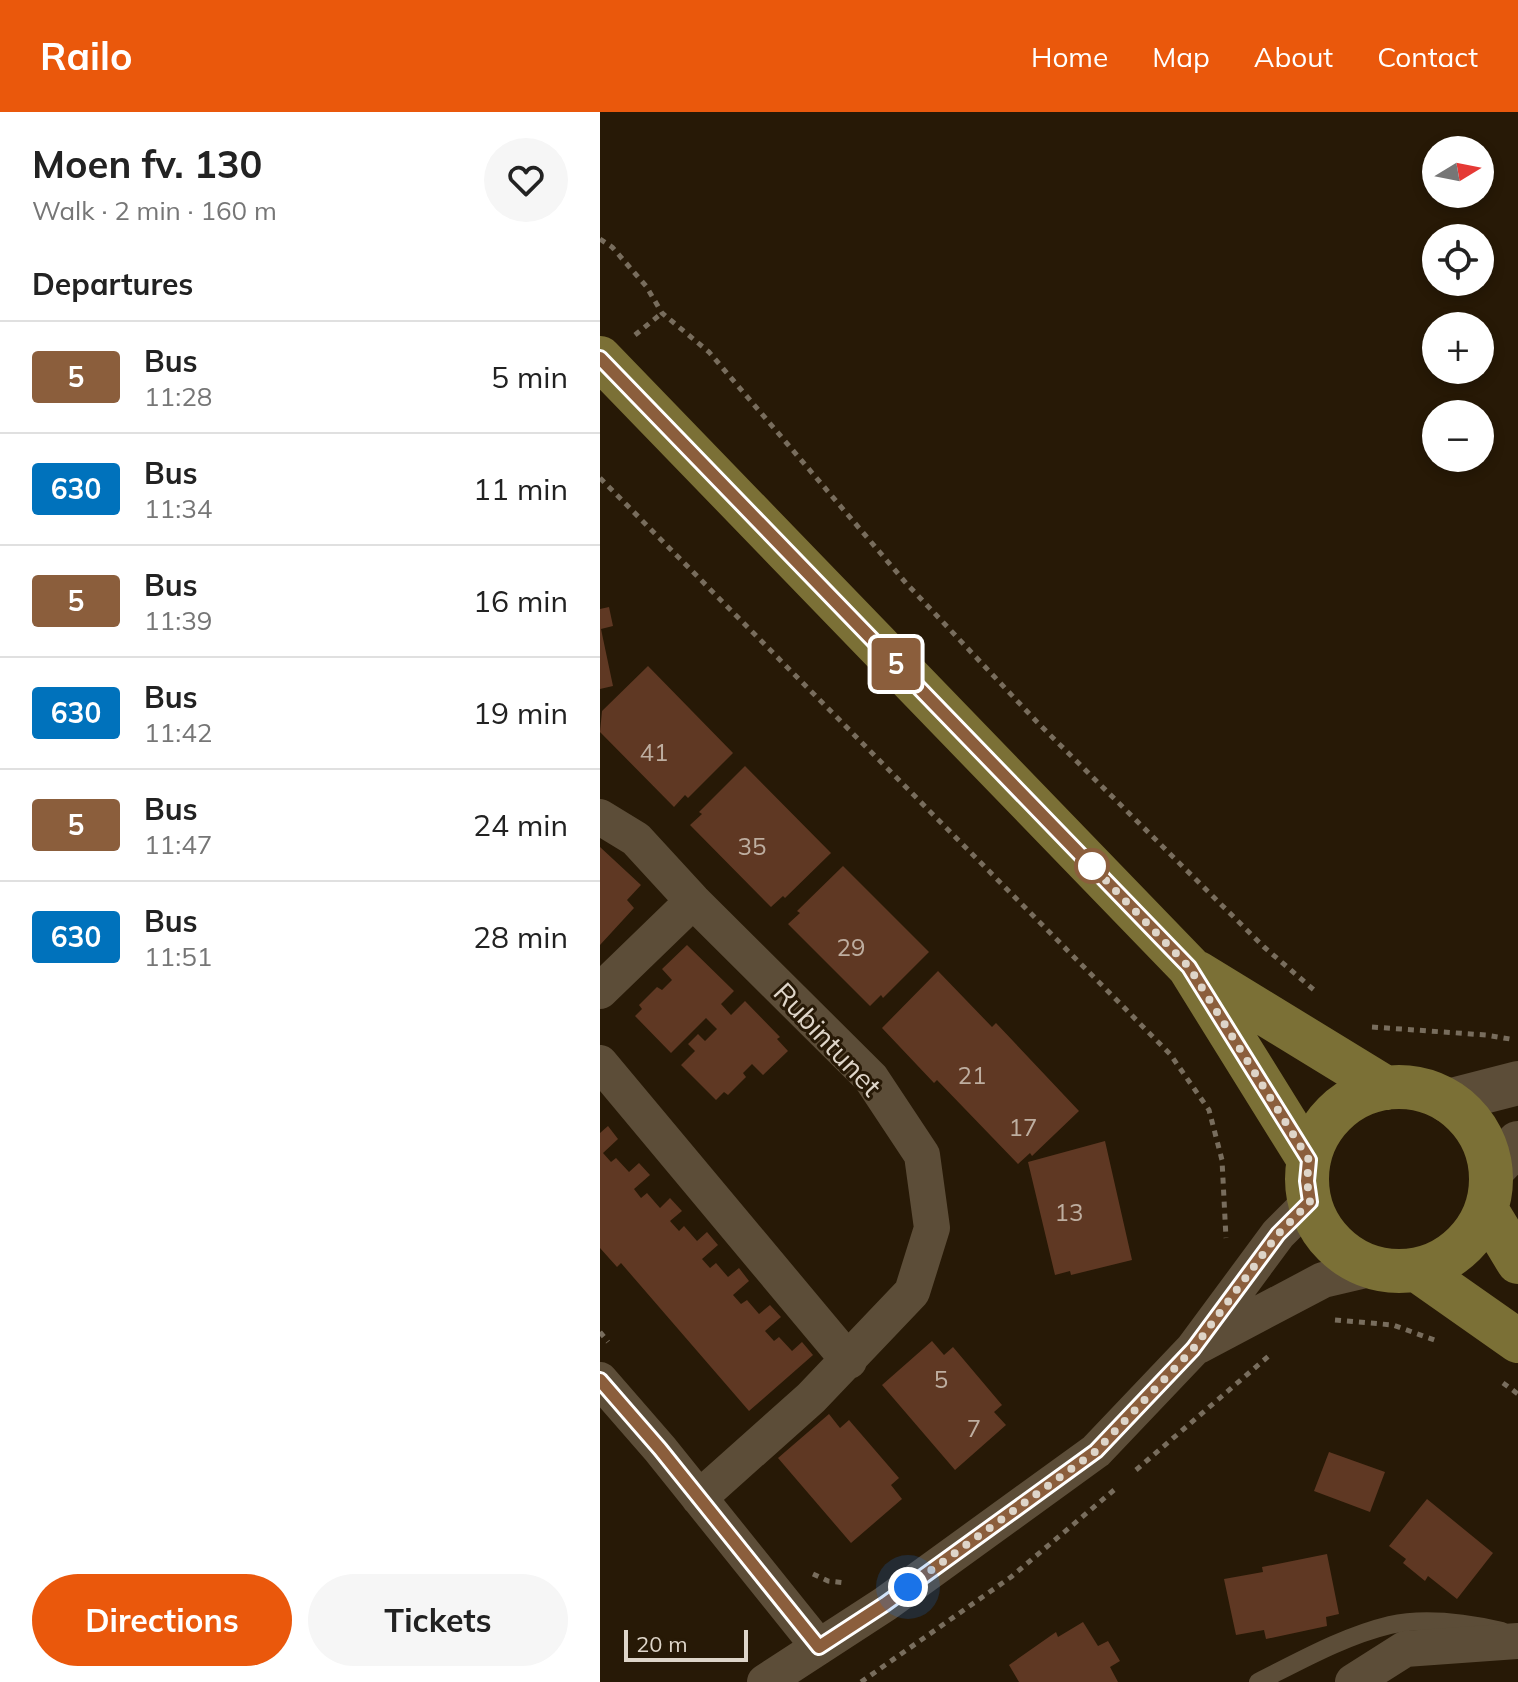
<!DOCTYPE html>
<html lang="en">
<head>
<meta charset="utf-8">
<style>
  body { margin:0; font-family:Mulish,sans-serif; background:#f6f6f6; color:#222; height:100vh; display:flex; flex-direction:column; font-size:30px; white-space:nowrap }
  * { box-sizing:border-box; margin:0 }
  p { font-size:26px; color:#767676 }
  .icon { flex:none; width:44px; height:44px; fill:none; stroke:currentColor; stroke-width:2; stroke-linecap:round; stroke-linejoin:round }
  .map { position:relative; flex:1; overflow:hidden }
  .panel { display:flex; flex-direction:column; background:#fff; width:600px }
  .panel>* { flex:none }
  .badge { padding:0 16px; border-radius:6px; font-size:28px; line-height:52px }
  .needle { width:52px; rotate:80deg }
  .tools { position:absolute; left:822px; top:24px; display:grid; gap:16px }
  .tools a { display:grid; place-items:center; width:72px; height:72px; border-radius:50%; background:#fff; box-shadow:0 4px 12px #0003; font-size:40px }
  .scale { position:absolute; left:24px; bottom:20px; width:124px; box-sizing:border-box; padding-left:8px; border:4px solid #ded5c9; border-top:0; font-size:22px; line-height:28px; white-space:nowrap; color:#ded5c9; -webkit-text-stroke:6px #271906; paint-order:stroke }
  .you { position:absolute; width:40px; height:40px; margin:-20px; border:6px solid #fff; border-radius:50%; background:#1a73e8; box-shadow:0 0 0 12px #1a73e833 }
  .map>.badge { position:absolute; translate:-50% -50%; box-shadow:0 0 0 4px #fff }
  h2 { padding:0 32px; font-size:30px; line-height:72px }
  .round { display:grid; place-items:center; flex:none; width:84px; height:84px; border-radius:42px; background:#f6f6f6 }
  .headline { display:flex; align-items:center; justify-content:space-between; height:136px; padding:0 32px }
  h1 { font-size:38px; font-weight:700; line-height:60px }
  .action { display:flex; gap:16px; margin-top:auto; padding:16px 32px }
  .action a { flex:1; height:92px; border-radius:48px; background:#ea580c; color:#fff; font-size:32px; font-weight:700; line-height:92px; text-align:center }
  .action a+a { background:#f6f6f6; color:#222 }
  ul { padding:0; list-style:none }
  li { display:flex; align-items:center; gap:24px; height:112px; padding:0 32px; border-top:2px solid #e0e0e0 }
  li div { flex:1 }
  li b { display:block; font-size:30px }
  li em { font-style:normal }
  li .badge { min-width:88px; font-weight:700; text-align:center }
  header { display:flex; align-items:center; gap:48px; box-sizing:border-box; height:112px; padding:0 40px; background:#ea580c; color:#fff }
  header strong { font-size:38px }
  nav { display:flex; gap:44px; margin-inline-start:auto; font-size:28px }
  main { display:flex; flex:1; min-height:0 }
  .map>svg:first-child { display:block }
  .building { fill:#5f3823 }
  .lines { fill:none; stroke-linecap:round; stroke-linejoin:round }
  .path { stroke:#786d5d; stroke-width:5; stroke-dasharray:6 6; stroke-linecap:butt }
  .lane { stroke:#5c4d38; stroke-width:18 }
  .street { stroke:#5c4d38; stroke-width:36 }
  .secondary { stroke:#5c4d38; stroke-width:44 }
  .primary { stroke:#7b7036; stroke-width:44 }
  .line-casing { stroke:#fff; stroke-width:18 }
  .line { stroke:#8b5e3c; stroke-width:12 }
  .walk { stroke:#ded5c9; stroke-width:8; stroke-dasharray:0 14.4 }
  .stop-dot { fill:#fff; stroke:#8b5e3c; stroke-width:4 }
  .labels { text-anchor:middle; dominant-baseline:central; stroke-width:6; stroke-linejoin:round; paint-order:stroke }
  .number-label { font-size:24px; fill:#beaea0 }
  .street-label { font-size:28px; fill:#ded5c9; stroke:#271906 }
</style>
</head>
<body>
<header>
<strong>Railo</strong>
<nav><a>Home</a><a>Map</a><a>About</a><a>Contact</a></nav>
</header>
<main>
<section class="panel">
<div class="headline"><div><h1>Moen fv. 130</h1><p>Walk · 2 min · 160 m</p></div><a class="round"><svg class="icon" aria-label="heart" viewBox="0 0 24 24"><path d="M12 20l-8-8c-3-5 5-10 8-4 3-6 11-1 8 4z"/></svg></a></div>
<h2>Departures</h2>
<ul>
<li><span class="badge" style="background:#8b5e3c;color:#fff">5</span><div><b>Bus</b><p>11:28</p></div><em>5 min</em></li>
<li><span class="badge" style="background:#0072bc;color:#fff">630</span><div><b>Bus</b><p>11:34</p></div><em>11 min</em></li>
<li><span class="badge" style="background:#8b5e3c;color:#fff">5</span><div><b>Bus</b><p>11:39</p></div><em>16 min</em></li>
<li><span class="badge" style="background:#0072bc;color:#fff">630</span><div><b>Bus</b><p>11:42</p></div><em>19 min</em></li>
<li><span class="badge" style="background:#8b5e3c;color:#fff">5</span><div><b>Bus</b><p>11:47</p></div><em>24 min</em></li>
<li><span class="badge" style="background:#0072bc;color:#fff">630</span><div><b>Bus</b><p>11:51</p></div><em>28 min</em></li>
</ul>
<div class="action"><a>Directions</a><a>Tickets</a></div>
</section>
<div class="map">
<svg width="918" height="1570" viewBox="0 0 918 1570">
  <rect width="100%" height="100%" fill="#271906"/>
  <path class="building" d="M9 495 13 514 1 517 13 574 0 577V497Z
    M48 554 133 641 88 686 85 683 74 695 0 620 2 599Z
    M145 654 231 741 185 786 183 784 171 795 90 713 102 702 99 700Z
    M0 735 41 773 27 788 34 796 0 833Z
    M243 754 329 840 283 886 281 883 270 894 188 812 200 801 197 799Z
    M87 833 134 879 121 892 131 903 145 889 180 925 177 927 188 939 163 963 152 952 143 961 146 965 128 983 124 980 116 988 81 953 95 939 88 932 98 922 105 929 117 917 106 906 71 941 35 904 42 897 39 893 57 875 62 878 72 868 62 857Z
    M338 859 392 915 396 911 479 999 432 1044 430 1041 418 1052 337 968 334 971 282 916Z
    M8 1014 18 1027 3 1041 11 1050 16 1046 29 1060 39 1051 50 1063 34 1077 41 1086 47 1081 60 1096 70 1086 82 1099 70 1109 79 1119 84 1114 97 1129 107 1120 118 1133 102 1147 110 1156 116 1151 128 1165 139 1156 149 1169 133 1183 141 1192 147 1188 159 1202 170 1193 181 1205 165 1219 174 1229 179 1225 192 1239 202 1230 213 1243 149 1299 21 1151 17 1155 0 1136V1021Z
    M505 1029 532 1148 471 1163 470 1159 455 1163 428 1050Z
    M332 1229 344 1243 353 1235 402 1293 394 1300 406 1313 355 1358 282 1273Z
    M229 1302 240 1316 249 1308 299 1366 291 1373 302 1387 251 1431 178 1346Z
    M729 1340 785 1360 770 1400 714 1379Z
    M827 1387 893 1441 857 1487 828 1464 825 1469 803 1451 806 1447 789 1434Z
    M727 1442 739 1502 726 1505 727 1514 666 1527 664 1518 636 1523 624 1467 663 1460 662 1455Z
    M483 1510 498 1534 508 1529 520 1549 510 1555 518 1570H419L409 1553 456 1520 458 1525Z"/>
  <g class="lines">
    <path class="path" d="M0 127 12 135 46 174 62 201 109 240 306 471 438 611 664 835 714 878
      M35 223 62 201
      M0 366 570 942 609 998 622 1048 626 1126
      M772 915 886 923 910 927
      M735 1208 793 1213 837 1229
      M0 1220 8 1230
      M903 1271 918 1282
      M536 1358 671 1242
      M213 1462 228 1469 246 1471
      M261 1570 411 1465 514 1378"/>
    <path class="lane" d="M658 1570C700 1549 744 1524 790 1513 826 1505 867 1511 902 1519"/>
    <path class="street" d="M0 705 36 727 93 789 271 966 322 1043 332 1116 312 1180 211 1286 99 1386
      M0 879 93 789
      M0 951 249 1249
      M598 1234 723 1168 774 1156
      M0 1268 60 1337 219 1535
      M165 1570 285 1492 496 1339 593 1237 678 1122 710 1090
      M753 1570 805 1537 918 1529"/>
    <path class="secondary" d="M848 989 918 971
      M891 1059 918 1031"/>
    <path class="primary" d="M0 246 589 855 709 1048
      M598 861 786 976
      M707 1067a92 92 0 1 1 184 0a92 92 0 1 1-184 0Z
      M886 1097 918 1150
      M817 1158 918 1229"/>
  </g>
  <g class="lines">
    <g class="line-casing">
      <path id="line" d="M0 246 589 855 709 1048 707 1069 710 1090 678 1122 593 1237 496 1339 285 1492 219 1535 60 1337 0 1268"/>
    </g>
    <use href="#line" class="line"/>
    <path class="walk" d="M308 1475 496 1339 593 1237 678 1122 710 1090 707 1069 709 1048 589 855 492 754"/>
  </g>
  <circle class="stop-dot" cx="492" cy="754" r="16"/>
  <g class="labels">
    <g class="number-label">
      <text x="54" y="640">41</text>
      <text x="152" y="734">35</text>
      <text x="251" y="835">29</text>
      <text x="372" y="963">21</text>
      <text x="423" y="1015">17</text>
      <text x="469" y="1100">13</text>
      <text x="341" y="1267">5</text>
      <text x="374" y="1316">7</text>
    </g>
    <g class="street-label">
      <text transform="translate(228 927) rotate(47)">Rubintunet</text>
    </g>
  </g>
</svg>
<div class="tools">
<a><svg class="needle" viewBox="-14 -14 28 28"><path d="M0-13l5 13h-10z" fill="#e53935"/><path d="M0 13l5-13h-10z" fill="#767676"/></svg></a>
<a><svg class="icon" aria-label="locate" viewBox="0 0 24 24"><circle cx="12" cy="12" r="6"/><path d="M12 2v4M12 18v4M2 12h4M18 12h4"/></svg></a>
<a>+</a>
<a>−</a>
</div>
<div class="scale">20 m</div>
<div class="you" style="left:308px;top:1475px"></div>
<b class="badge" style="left:296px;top:552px;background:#8b5e3c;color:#fff">5</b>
</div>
</main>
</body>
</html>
